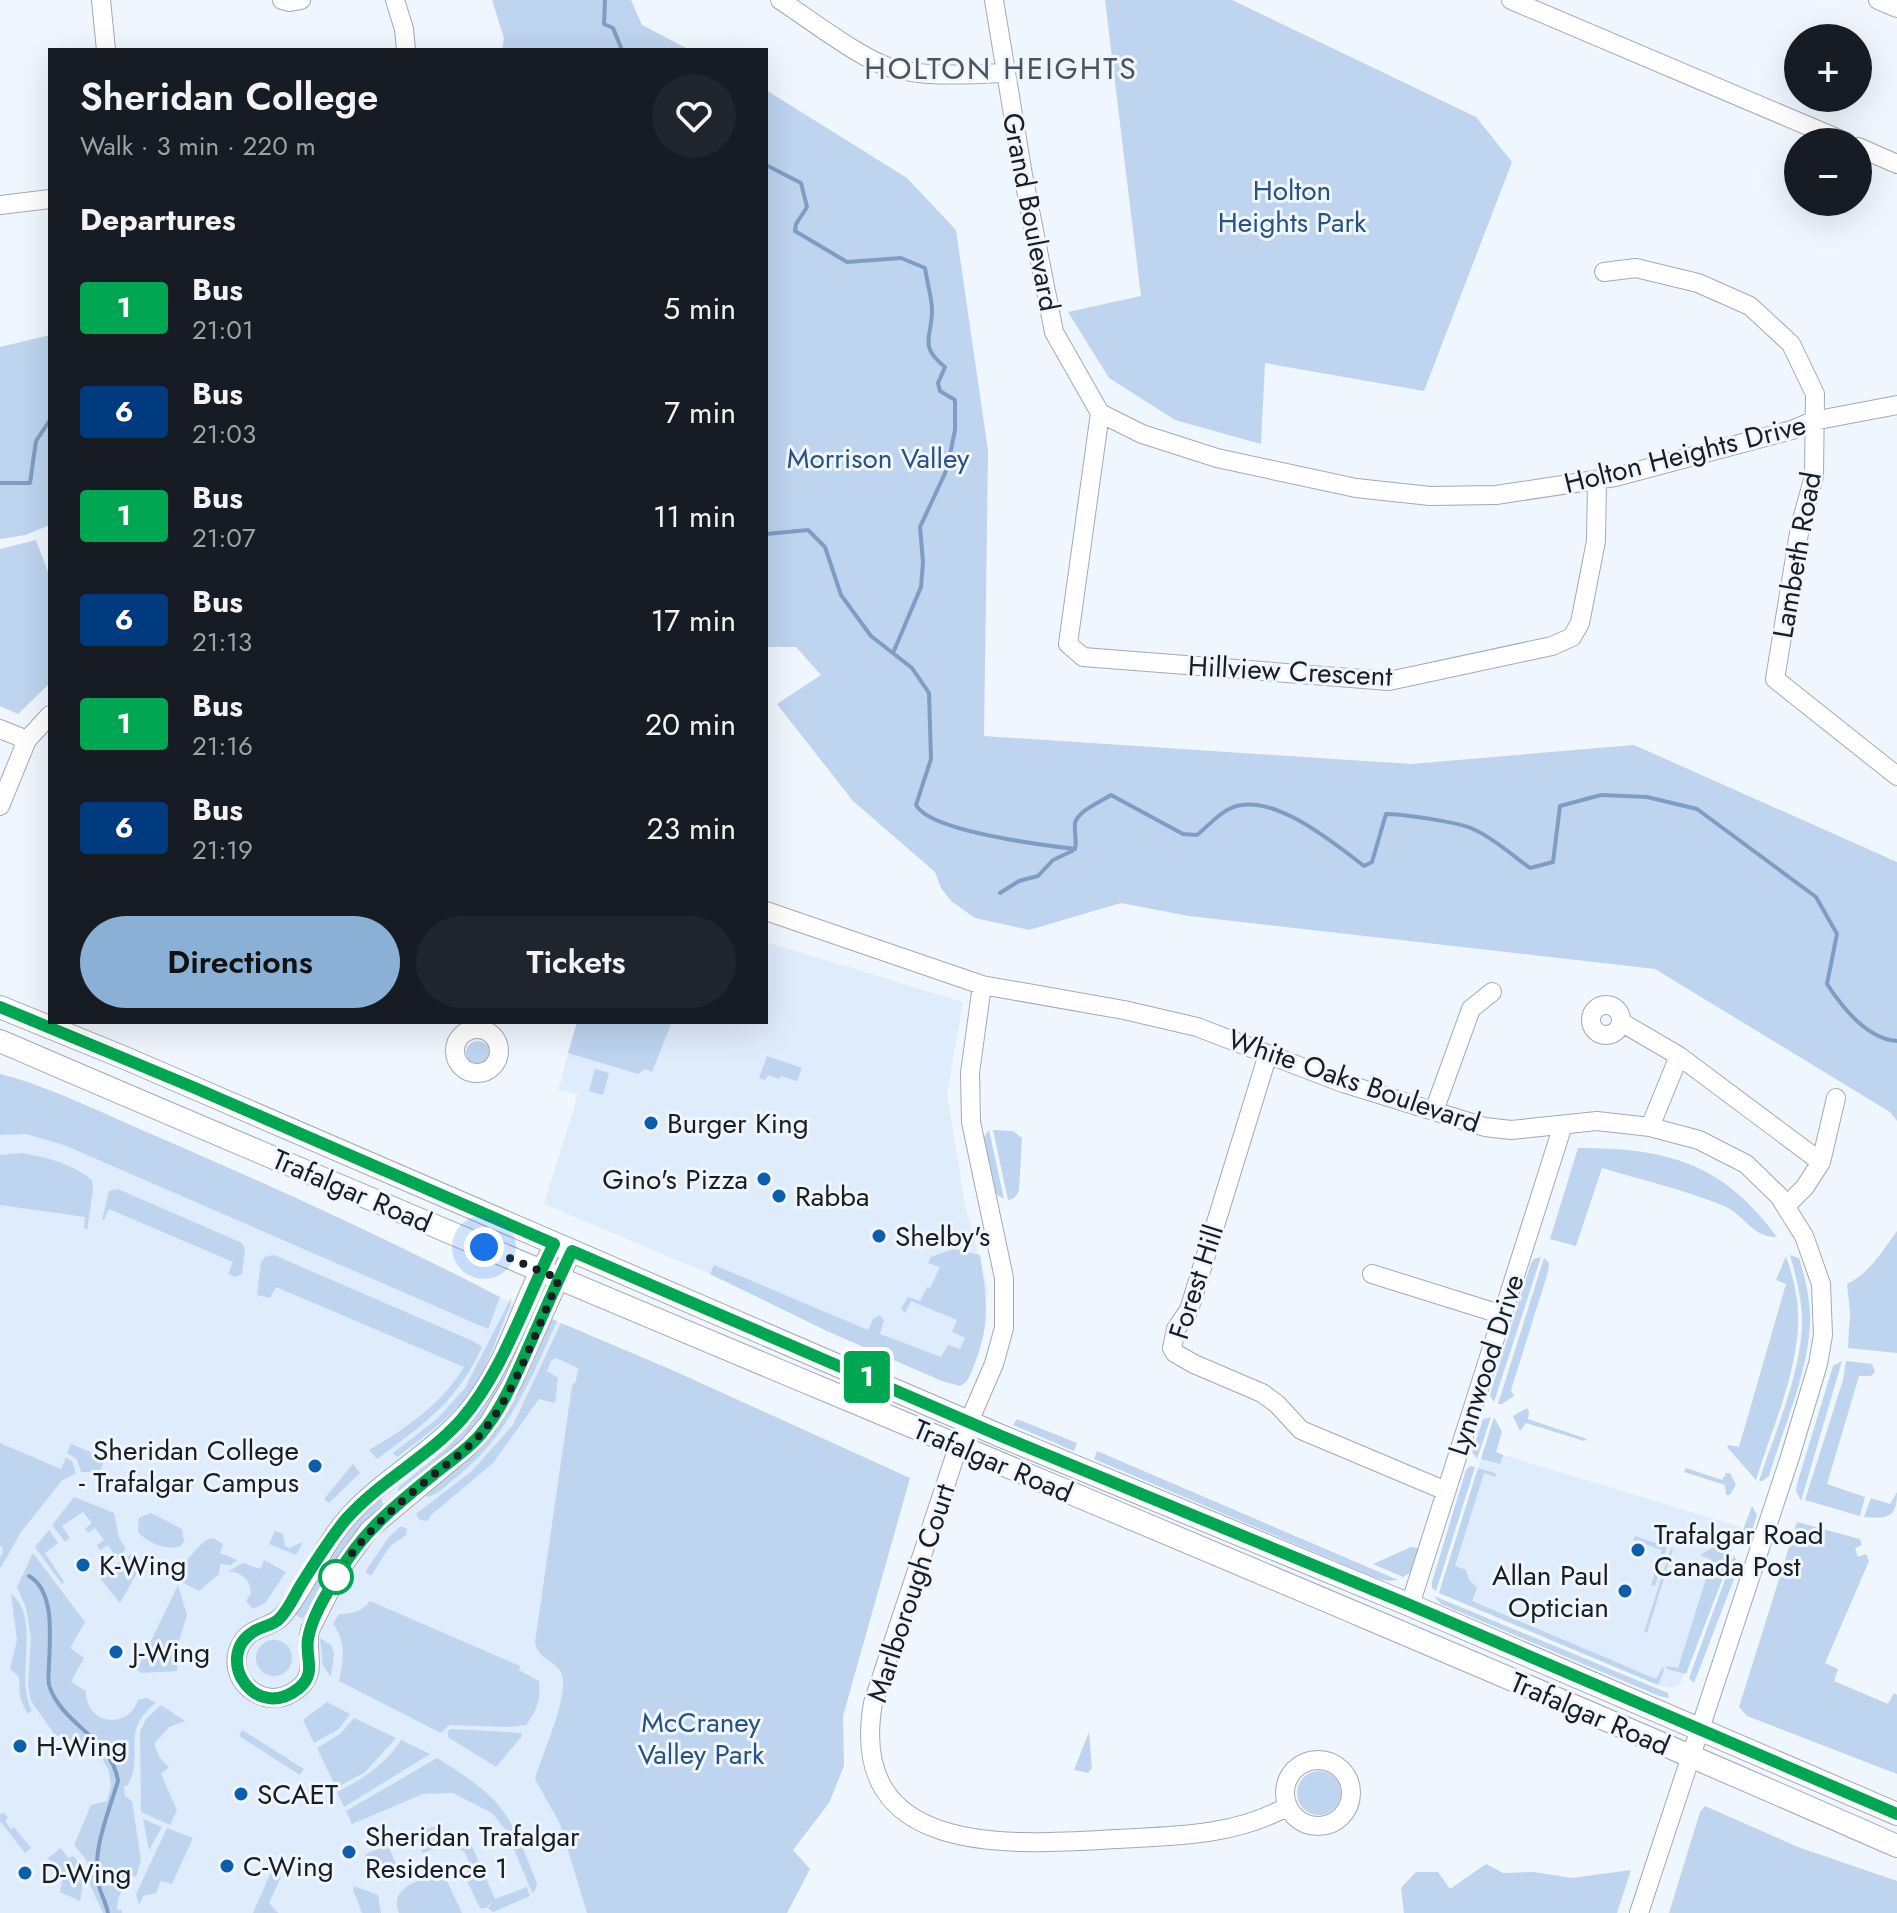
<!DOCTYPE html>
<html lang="en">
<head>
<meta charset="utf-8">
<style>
  body { margin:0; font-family:Jost,sans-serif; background:#20242c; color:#f1f3f6; height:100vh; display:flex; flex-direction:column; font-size:30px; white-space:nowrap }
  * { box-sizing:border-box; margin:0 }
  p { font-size:26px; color:#9ea1a6 }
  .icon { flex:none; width:44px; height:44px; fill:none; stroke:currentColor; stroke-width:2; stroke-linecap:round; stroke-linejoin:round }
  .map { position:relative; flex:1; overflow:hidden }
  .sheet { position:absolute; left:48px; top:48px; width:720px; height:976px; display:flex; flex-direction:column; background:#171b24; border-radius:0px; box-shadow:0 8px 32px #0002 }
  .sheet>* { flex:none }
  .badge { padding:0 16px; border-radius:6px; font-size:28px; line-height:52px }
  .fabs { position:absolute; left:1784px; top:24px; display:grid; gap:16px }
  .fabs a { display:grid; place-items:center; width:88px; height:88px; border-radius:50%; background:#171b24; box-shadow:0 8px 32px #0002; font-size:40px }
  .you { position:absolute; width:40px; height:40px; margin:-20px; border:6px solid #fff; border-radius:50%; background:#1a73e8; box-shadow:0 0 0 12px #1a73e833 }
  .map>.badge { position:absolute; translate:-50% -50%; box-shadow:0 0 0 4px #fff }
  h2 { padding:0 32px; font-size:30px; line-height:72px }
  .round { display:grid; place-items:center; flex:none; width:84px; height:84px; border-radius:42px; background:#20242c }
  .summary { display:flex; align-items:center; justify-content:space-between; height:136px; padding:0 32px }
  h1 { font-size:38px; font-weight:600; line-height:60px }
  .cta { display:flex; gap:16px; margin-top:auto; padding:16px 32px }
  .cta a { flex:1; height:92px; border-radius:48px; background:#8ab0d5; color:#111; font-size:32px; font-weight:600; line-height:92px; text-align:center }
  .cta a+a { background:#20242c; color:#f1f3f6 }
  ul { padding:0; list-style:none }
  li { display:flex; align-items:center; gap:24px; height:104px; padding:0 32px }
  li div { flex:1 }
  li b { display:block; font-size:30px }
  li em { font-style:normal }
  li .badge { min-width:88px; font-weight:700; text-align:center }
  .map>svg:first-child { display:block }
  .built { fill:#dfecfc }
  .green { fill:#bed4ef }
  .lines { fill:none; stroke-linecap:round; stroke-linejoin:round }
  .stream { stroke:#7f9dc2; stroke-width:4 }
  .minor-casing { stroke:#a3aab4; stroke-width:20 }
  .major-casing { stroke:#a3aab4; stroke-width:24 }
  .minor { stroke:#fff; stroke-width:18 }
  .major { stroke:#fff; stroke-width:22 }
  .line-casing { stroke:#fff; stroke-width:18 }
  .line { stroke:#00a651; stroke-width:12 }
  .walk { stroke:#1a1d21; stroke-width:8; stroke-dasharray:0 14.4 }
  .poi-dot { fill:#0c5fad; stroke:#eff6fe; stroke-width:3 }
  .stop-dot { fill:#fff; stroke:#00a651; stroke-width:4 }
  .labels { text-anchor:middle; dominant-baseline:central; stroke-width:6; stroke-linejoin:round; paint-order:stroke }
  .park-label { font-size:28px; fill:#275282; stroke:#eff6fe }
  .street-label { font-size:28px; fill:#1a1d21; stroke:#eff6fe }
  .poi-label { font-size:28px; fill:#1a1d21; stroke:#eff6fe; text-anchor:start }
  .neighbourhood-label { font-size:30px; letter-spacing:2px; fill:#4c535b; stroke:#eff6fe }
</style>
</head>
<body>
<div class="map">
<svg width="1897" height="1913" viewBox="0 0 1897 1913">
  <rect width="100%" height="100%" fill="#eff6fe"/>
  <path class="built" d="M766 942 963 1002 947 1094 965 1205 988 1291 970 1375 966 1383 960 1386 942 1381 827 1331 710 1274 544 1204 578 1094 558 1090 577 1022H766Z
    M0 1074 30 1082 197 1154 447 1270 500 1297 672 1370 585 1648 536 1779 560 1824 587 1913H0Z
    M1484 1449 1741 1527 1680 1684 1672 1688 1658 1685 1439 1593Z"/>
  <path class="green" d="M492 0H631L642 25 690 50H502L504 38Z
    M1105 0H1232L1476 117 1512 162 1424 391 1265 363 1261 444 1175 420 1109 378 1068 312 1141 296Z
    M766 90 907 178 956 230 988 451 984 736 1411 764 1634 745 1897 862V1121L1890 1112 1655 969 1189 916 1121 903 1029 930 975 918 951 901 941 888 935 872 853 801 777 704 821 675 796 647H766Z
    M50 335V525L25 535 0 539V347Z
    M36 540 50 577V683L18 714 0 706V549Z
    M577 1022H672L652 1072 645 1069 638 1074 568 1053Z
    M466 1053a12 12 0 1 1 24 0a12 12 0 1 1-24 0Z
    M767 1056 802 1068 797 1081 781 1076 779 1079 768 1075 765 1080 759 1078Z
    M595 1069 609 1073 603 1095 589 1091Z
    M0 1074C54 1088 106 1115 158 1137 272 1186 390 1240 500 1297L488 1329 64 1145 26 1134 0 1135Z
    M989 1130 1004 1199 996 1194 983 1138Z
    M993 1130 1013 1131 1022 1138 1019 1190C1017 1195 1015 1199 1008 1200Z
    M1578 1148C1667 1148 1723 1163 1777 1237 1752 1238 1744 1214 1724 1206 1685 1190 1642 1180 1602 1168L1576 1246 1550 1239Z
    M22 1153C46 1157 73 1164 92 1180L93 1190 87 1230 84 1228 85 1217 0 1205V1155Z
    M118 1189 242 1243 245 1249 242 1274 235 1277 228 1274 233 1262 109 1209 104 1220H102L109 1191Z
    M1897 1231V1353L1848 1348 1850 1312 1847 1284C1869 1274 1883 1250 1897 1231Z
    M953 1249 980 1255C986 1295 991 1321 976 1360 972 1370 970 1381 960 1386L942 1381 827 1331 710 1274 714 1265 868 1330 873 1319 880 1315 884 1320 880 1334 941 1357 948 1345 960 1349 965 1338 952 1332 957 1320 911 1301 905 1313 901 1309 908 1297 920 1301 927 1287 930 1288 940 1267 928 1263 931 1257Z
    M274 1255 475 1342 482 1347C456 1403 425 1423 377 1459L369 1450C405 1429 442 1404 464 1367L276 1287 270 1298 257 1295 261 1262 265 1257Z
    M1790 1255 1799 1258C1805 1278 1810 1298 1810 1319 1810 1368 1783 1429 1769 1476L1762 1481H1759C1775 1432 1798 1381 1802 1329 1803 1304 1797 1279 1790 1255Z
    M1786 1256C1792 1274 1797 1292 1798 1311 1801 1365 1772 1428 1756 1480L1727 1447 1729 1445 1739 1447 1786 1284 1776 1280Z
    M1541 1257 1494 1402 1490 1396 1491 1391 1531 1263 1534 1259Z
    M1544 1258 1549 1263 1548 1272 1511 1390 1514 1396 1502 1404H1498Z
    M511 1298 510 1306C500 1329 492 1353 481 1375 461 1411 429 1433 397 1457L393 1453 438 1418 465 1388Z
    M552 1319 557 1321C530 1381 507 1439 453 1480 445 1487 437 1494 428 1497L423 1491C446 1471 474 1452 494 1429 521 1398 535 1356 552 1319Z
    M561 1323 672 1370 910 1478 843 1716 844 1766 829 1803 793 1850 810 1869 787 1913H587L560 1824 535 1779C542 1755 569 1696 562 1675 557 1660 538 1660 535 1642L572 1386 576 1381 578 1368 556 1358 551 1361 547 1371 558 1378 555 1403 539 1399 493 1463 430 1516 428 1521 420 1520 416 1514 472 1471 513 1425Z
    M520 1331 525 1333 494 1404 477 1431 401 1492 398 1491 399 1487 444 1450 470 1421Z
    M1842 1361 1801 1501 1796 1491 1797 1484 1833 1366Z
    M1846 1361 1872 1364 1875 1372 1871 1376H1859L1827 1484 1865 1497 1860 1516 1805 1500 1843 1380Z
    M1527 1408 1529 1412 1528 1419 1587 1439 1584 1441 1526 1423 1520 1431 1513 1416Z
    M1491 1417 1477 1459 1472 1452 1483 1419Z
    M1494 1417 1502 1432 1496 1452 1503 1455 1500 1464 1481 1459Z
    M1017 1419 1077 1443 1074 1451 1013 1425Z
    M0 1443 61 1469 66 1457 72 1461 76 1473 61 1481 56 1488 21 1532 0 1569V1557L3 1553 2 1545 0 1547Z
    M71 1444 105 1458 100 1472H81L77 1459 67 1453Z
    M1097 1451 1398 1580 1388 1581 1376 1578 1094 1459Z
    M353 1464 360 1473 329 1503 324 1499Z
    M1470 1466 1475 1467 1436 1591 1432 1588V1582L1466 1470Z
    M1478 1468 1495 1473 1496 1477 1484 1473 1455 1566 1466 1570 1469 1580 1477 1588 1472 1601 1656 1679 1663 1667 1664 1670 1658 1685 1439 1593Z
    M1686 1468 1722 1480 1726 1473H1730L1736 1485 1730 1495H1726L1725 1485 1684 1472Z
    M1897 1492C1897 1518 1888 1519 1864 1517L1871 1498 1890 1504Z
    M74 1497 114 1513 119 1538 126 1549 117 1558 108 1545 100 1550 97 1545 104 1540 95 1528 88 1533 85 1529 92 1523 83 1512 62 1526 70 1538 65 1542 52 1525Z
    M376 1498 381 1499 383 1504 381 1508 346 1547 303 1619 294 1614C319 1573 342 1532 376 1498Z
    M1752 1506 1757 1515 1751 1534 1740 1538Z
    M151 1513 182 1529 184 1541 181 1546C167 1551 148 1543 138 1532L139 1518Z
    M1797 1522 1860 1539 1862 1545 1855 1548 1858 1557 1866 1554 1869 1561 1825 1663 1838 1669 1834 1681 1888 1704 1894 1693 1897 1695V1774L1747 1716 1739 1707Z
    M401 1526 407 1529 406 1535 390 1546 371 1576 365 1572 388 1538Z
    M49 1530 58 1543 45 1553 64 1582 62 1584 35 1547Z
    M275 1531 283 1534 285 1546 289 1548 303 1542 296 1555 269 1544Z
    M1635 1536 1667 1547 1655 1586 1651 1585 1662 1550 1633 1540Z
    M213 1538 223 1544 220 1553 237 1560 231 1565 220 1564 219 1574 199 1591 183 1583 184 1562C195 1554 199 1541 213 1538Z
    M1411 1547 1422 1549 1415 1570 1403 1577 1373 1564Z
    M1671 1548 1673 1549 1647 1633 1644 1632Z
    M1712 1548 1732 1554 1686 1674 1667 1669 1666 1666 1678 1668 1712 1560 1700 1555Z
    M33 1553 85 1622 70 1648 84 1658 71 1682 86 1691C85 1724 128 1731 138 1700L147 1698 156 1703C118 1732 146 1755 127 1786H124L125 1796 132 1801 141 1860 136 1877 129 1874 118 1899 117 1910H122V1913H103L87 1878V1861L74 1845 91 1805 107 1801 111 1786 109 1771 101 1756 85 1745 55 1735 31 1701 28 1685 31 1637 26 1608 17 1587Z
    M131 1554 139 1557 142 1564 120 1603 99 1577Z
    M1734 1555 1739 1566 1694 1683 1689 1678Z
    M264 1560 286 1572 265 1603 253 1609 246 1601 251 1593C250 1577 240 1573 228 1571L243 1563 260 1569Z
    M178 1585 187 1615 178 1644 177 1671 142 1673 137 1670Z
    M11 1594C42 1617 14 1679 32 1710L27 1714 20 1697 19 1677 10 1669 17 1640Z
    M1434 1596 1668 1693 1669 1698 1659 1696 1441 1604Z
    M370 1601 520 1666 519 1670 539 1681C541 1700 537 1710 526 1725L507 1727 449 1725 441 1733 339 1681C344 1661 346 1641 333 1624L339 1614C353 1614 361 1612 370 1601Z
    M320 1638 331 1645 334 1653 331 1677 323 1666Z
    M256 1658a18 18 0 1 1 36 0a18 18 0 1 1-36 0Z
    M327 1702 350 1714 339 1729 314 1743 303 1720Z
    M161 1705 185 1721 169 1727 154 1744 160 1758 169 1767 161 1774 177 1810 170 1825 141 1812 140 1732 146 1719Z
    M354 1718 396 1738 365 1772 336 1788 317 1748 340 1734Z
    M451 1729 521 1733 522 1736 496 1767 448 1737V1731Z
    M242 1730 304 1769 300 1775 239 1736Z
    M1089 1732 1092 1768 1088 1773 1074 1770Z
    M401 1740 430 1754 344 1807 337 1792C363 1779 386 1764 401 1740Z
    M1318 1750 1334 1753 1350 1765 1345 1768C1316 1742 1311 1765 1286 1765L1294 1757Z
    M437 1758C456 1770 477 1783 493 1799 515 1821 525 1855 537 1883L535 1891 532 1893 506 1830 492 1813 453 1793 423 1794 352 1824 346 1811Z
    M1297 1793a22 22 0 1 1 44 0a22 22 0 1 1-44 0Z
    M1705 1806 1798 1847 1897 1881V1913H1669L1700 1812Z
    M4 1813 8 1818 5 1821 11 1829 14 1827 31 1848 25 1853 0 1821V1814Z
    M143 1819 162 1827 149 1850Z
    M436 1826 470 1842 495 1899 527 1887 530 1896 493 1912 488 1908 493 1900 486 1908H480L465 1877 470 1864 464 1851 445 1844 423 1853 415 1834Z
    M167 1828 193 1838 172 1884 161 1881 156 1893 143 1896 139 1905 136 1894Z
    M388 1845 396 1864 389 1875 363 1862 366 1854Z
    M61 1848 68 1858 73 1856C84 1865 83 1888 80 1901L60 1892 62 1880 48 1858Z
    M1486 1864 1503 1873 1534 1872 1572 1878 1631 1870 1617 1913H1404L1401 1888 1416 1872H1438L1450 1889Z
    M271 1872 281 1877 269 1903 278 1913H253Z
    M429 1876 447 1881 462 1913H399C390 1890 411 1884 429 1876Z
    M354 1886 378 1895 381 1913H362L353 1890Z"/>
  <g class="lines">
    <path class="stream" d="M605 0 604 24 613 28 622 50
      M766 165 801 183 807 207 796 224 795 231 847 262 901 258 925 268C927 281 931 295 932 308 933 337 917 345 945 367L938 383 940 391 955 400V430L947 469 920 527 923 562 921 587 893 653
      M0 483H30L36 441 50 420
      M766 534 808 530 825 547 841 595 871 636 912 668 929 693 931 759 916 805C931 832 1043 845 1075 849 1077 840 1074 832 1075 823 1078 811 1100 802 1111 795L1183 834 1197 835C1207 827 1219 813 1231 808 1271 790 1335 844 1364 866L1372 862 1386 814C1402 814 1458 822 1473 829 1492 837 1512 855 1530 868L1553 862 1560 806 1601 795 1647 797 1697 809 1816 897 1837 934 1827 984C1842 1007 1867 1039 1897 1041
      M1000 893 1019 881 1038 876 1053 860 1072 851
      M29 1576C55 1591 50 1637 49 1663 49 1671 47 1681 50 1688 64 1726 112 1739 118 1781 109 1811 92 1850 98 1882 100 1893 106 1902 108 1913"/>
    <g class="minor-casing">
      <path id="minor" d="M101 0 106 50
        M282 0 290 2 301 0
        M395 0 404 29 406 50
        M780 0C808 18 862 60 892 68 929 78 967 74 1004 73
        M994 0 1023 175 1054 332 1100 413
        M1511 0 1846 142
        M1878 0 1897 8
        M1858 147 1897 164
        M0 205 50 199
        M1604 272 1636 268 1698 283 1750 306 1791 344 1815 394 1814 476 1800 527 1775 679 1897 776
        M1100 413 1068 644 1083 657 1389 681 1552 646 1572 637 1580 623 1596 541 1597 480
        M1100 413 1142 434 1217 458 1356 488 1430 496 1496 495 1615 477 1792 430 1813 421 1897 405
        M0 729 27 740
        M0 806 27 740 50 715
        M766 911 982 985 1124 1010 1197 1027 1343 1083 1485 1127 1511 1130 1597 1121 1650 1127 1699 1140 1746 1164 1779 1196 1804 1236 1821 1284 1823 1335 1818 1364 1790 1457 1639 1913
        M982 985 970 1073 971 1122 1004 1278V1328L994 1364 958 1447 873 1703C846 1859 1013 1845 1115 1839 1174 1836 1236 1836 1288 1806
        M1591 1020a15 15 0 1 1 30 0a15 15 0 1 1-30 0Z
        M1621 1022 1679 1056 1821 1162
        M455 1051a22 22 0 1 1 44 0a22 22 0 1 1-44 0Z
        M1268 1054 1189 1310 1176 1329 1172 1348 1175 1353 1194 1364 1262 1393 1277 1404 1301 1430 1446 1491
        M1434 1111 1471 1009 1492 992
        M1650 1127 1679 1056
        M1786 1206 1805 1187 1821 1162 1836 1098
        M554 1244C546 1260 536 1276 529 1293 514 1328 501 1365 479 1396 445 1447 386 1473 346 1519 321 1548 307 1586 283 1615 272 1628 253 1626 243 1641 219 1677 266 1718 300 1687 318 1671 305 1651 310 1630L342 1567 369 1530 468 1447 488 1424 513 1382 572 1251
        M1372 1274 1503 1315
        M1410 1605 1563 1125
        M1285 1793a33 33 0 1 1 66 0a33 33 0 1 1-66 0Z"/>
    </g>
    <g class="major-casing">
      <path id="major" d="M0 1007 125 1058 1001 1436 1410 1605 1897 1814
        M0 1041C631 1313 1268 1570 1897 1846"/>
    </g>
    <use href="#minor" class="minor"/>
    <use href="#major" class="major"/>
  </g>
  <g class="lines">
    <g class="line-casing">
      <path id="line" d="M0 1007 195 1088 554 1244C525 1301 503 1372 461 1420 428 1457 380 1481 347 1518 330 1538 316 1561 302 1583 295 1594 289 1609 279 1619 272 1626 262 1626 253 1632 213 1657 255 1724 299 1688 317 1673 305 1658 308 1639 312 1616 327 1593 339 1573 363 1530 401 1501 439 1470 453 1459 469 1448 480 1435 504 1407 517 1372 532 1339 545 1310 558 1280 572 1251L1001 1436 1410 1605 1897 1814"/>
    </g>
    <use href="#line" class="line"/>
    <path class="walk" d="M336 1577C362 1533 398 1504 437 1472 451 1461 466 1450 479 1436 514 1397 537 1328 559 1279L484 1247"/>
  </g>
  <g class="poi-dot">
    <circle cx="651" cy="1123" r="8"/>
    <circle cx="764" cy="1179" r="8"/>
    <circle cx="779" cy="1196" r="8"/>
    <circle cx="879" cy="1236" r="8"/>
    <circle cx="315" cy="1466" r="8"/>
    <circle cx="1638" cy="1550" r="8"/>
    <circle cx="83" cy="1565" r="8"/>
    <circle cx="1625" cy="1591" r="8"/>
    <circle cx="116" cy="1652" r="8"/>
    <circle cx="20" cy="1746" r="8"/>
    <circle cx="241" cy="1794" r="8"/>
    <circle cx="349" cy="1852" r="8"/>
    <circle cx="227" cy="1866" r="8"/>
    <circle cx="25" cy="1873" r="8"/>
  </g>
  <circle class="stop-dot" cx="336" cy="1577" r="16"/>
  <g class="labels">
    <g class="park-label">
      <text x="1292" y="190">Holton<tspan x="1292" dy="32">Heights Park</tspan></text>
      <text x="878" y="458">Morrison Valley</text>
      <text x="701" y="1722">McCraney<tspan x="701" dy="32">Valley Park</tspan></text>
    </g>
    <g class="street-label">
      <text transform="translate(1031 212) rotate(79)">Grand Boulevard</text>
      <text transform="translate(1685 454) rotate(-14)">Holton Heights Drive</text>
      <text transform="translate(1797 555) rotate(-80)">Lambeth Road</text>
      <text transform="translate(1290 671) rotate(3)">Hillview Crescent</text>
      <text transform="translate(1354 1081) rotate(19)">White Oaks Boulevard</text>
      <text transform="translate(352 1191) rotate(23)">Trafalgar Road</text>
      <text transform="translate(1196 1282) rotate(-72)">Forest Hill</text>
      <text transform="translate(1486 1365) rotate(-72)">Lynnwood Drive</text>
      <text transform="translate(993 1461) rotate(23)">Trafalgar Road</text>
      <text transform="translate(911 1593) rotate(-72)">Marlborough Court</text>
      <text transform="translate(1590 1714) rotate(23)">Trafalgar Road</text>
    </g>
    <g class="poi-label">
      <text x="667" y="1123">Burger King</text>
      <text x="748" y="1179" text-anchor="end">Gino's Pizza</text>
      <text x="795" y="1196">Rabba</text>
      <text x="895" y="1236">Shelby's</text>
      <text x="299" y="1450" text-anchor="end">Sheridan College<tspan x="299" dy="32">- Trafalgar Campus</tspan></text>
      <text x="1654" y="1534">Trafalgar Road<tspan x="1654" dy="32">Canada Post</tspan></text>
      <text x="99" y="1565">K-Wing</text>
      <text x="1609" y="1575" text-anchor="end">Allan Paul<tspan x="1609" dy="32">Optician</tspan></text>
      <text x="132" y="1652">J-Wing</text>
      <text x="36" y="1746">H-Wing</text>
      <text x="257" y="1794">SCAET</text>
      <text x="365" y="1836">Sheridan Trafalgar<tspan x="365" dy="32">Residence 1</tspan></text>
      <text x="243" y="1866">C-Wing</text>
      <text x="41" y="1873">D-Wing</text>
    </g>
    <g class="neighbourhood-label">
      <text x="1001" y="68">HOLTON HEIGHTS</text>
    </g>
  </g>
</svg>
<div class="fabs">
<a>+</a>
<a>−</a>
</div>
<div class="you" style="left:484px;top:1247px"></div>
<b class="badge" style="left:867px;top:1377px;background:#00a651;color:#fff">1</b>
<section class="sheet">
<div class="summary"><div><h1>Sheridan College</h1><p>Walk · 3 min · 220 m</p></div><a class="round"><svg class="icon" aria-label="heart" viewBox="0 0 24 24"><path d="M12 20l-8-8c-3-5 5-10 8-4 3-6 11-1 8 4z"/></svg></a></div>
<h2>Departures</h2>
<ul>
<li><span class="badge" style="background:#00a651;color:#fff">1</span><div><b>Bus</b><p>21:01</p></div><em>5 min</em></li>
<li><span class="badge" style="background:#003b80;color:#fff">6</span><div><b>Bus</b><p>21:03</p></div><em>7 min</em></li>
<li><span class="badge" style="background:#00a651;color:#fff">1</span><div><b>Bus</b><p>21:07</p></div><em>11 min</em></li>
<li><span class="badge" style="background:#003b80;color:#fff">6</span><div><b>Bus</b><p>21:13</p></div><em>17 min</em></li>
<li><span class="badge" style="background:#00a651;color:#fff">1</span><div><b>Bus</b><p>21:16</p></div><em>20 min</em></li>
<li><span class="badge" style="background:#003b80;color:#fff">6</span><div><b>Bus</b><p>21:19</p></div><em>23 min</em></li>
</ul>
<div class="cta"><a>Directions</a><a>Tickets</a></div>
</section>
</div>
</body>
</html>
